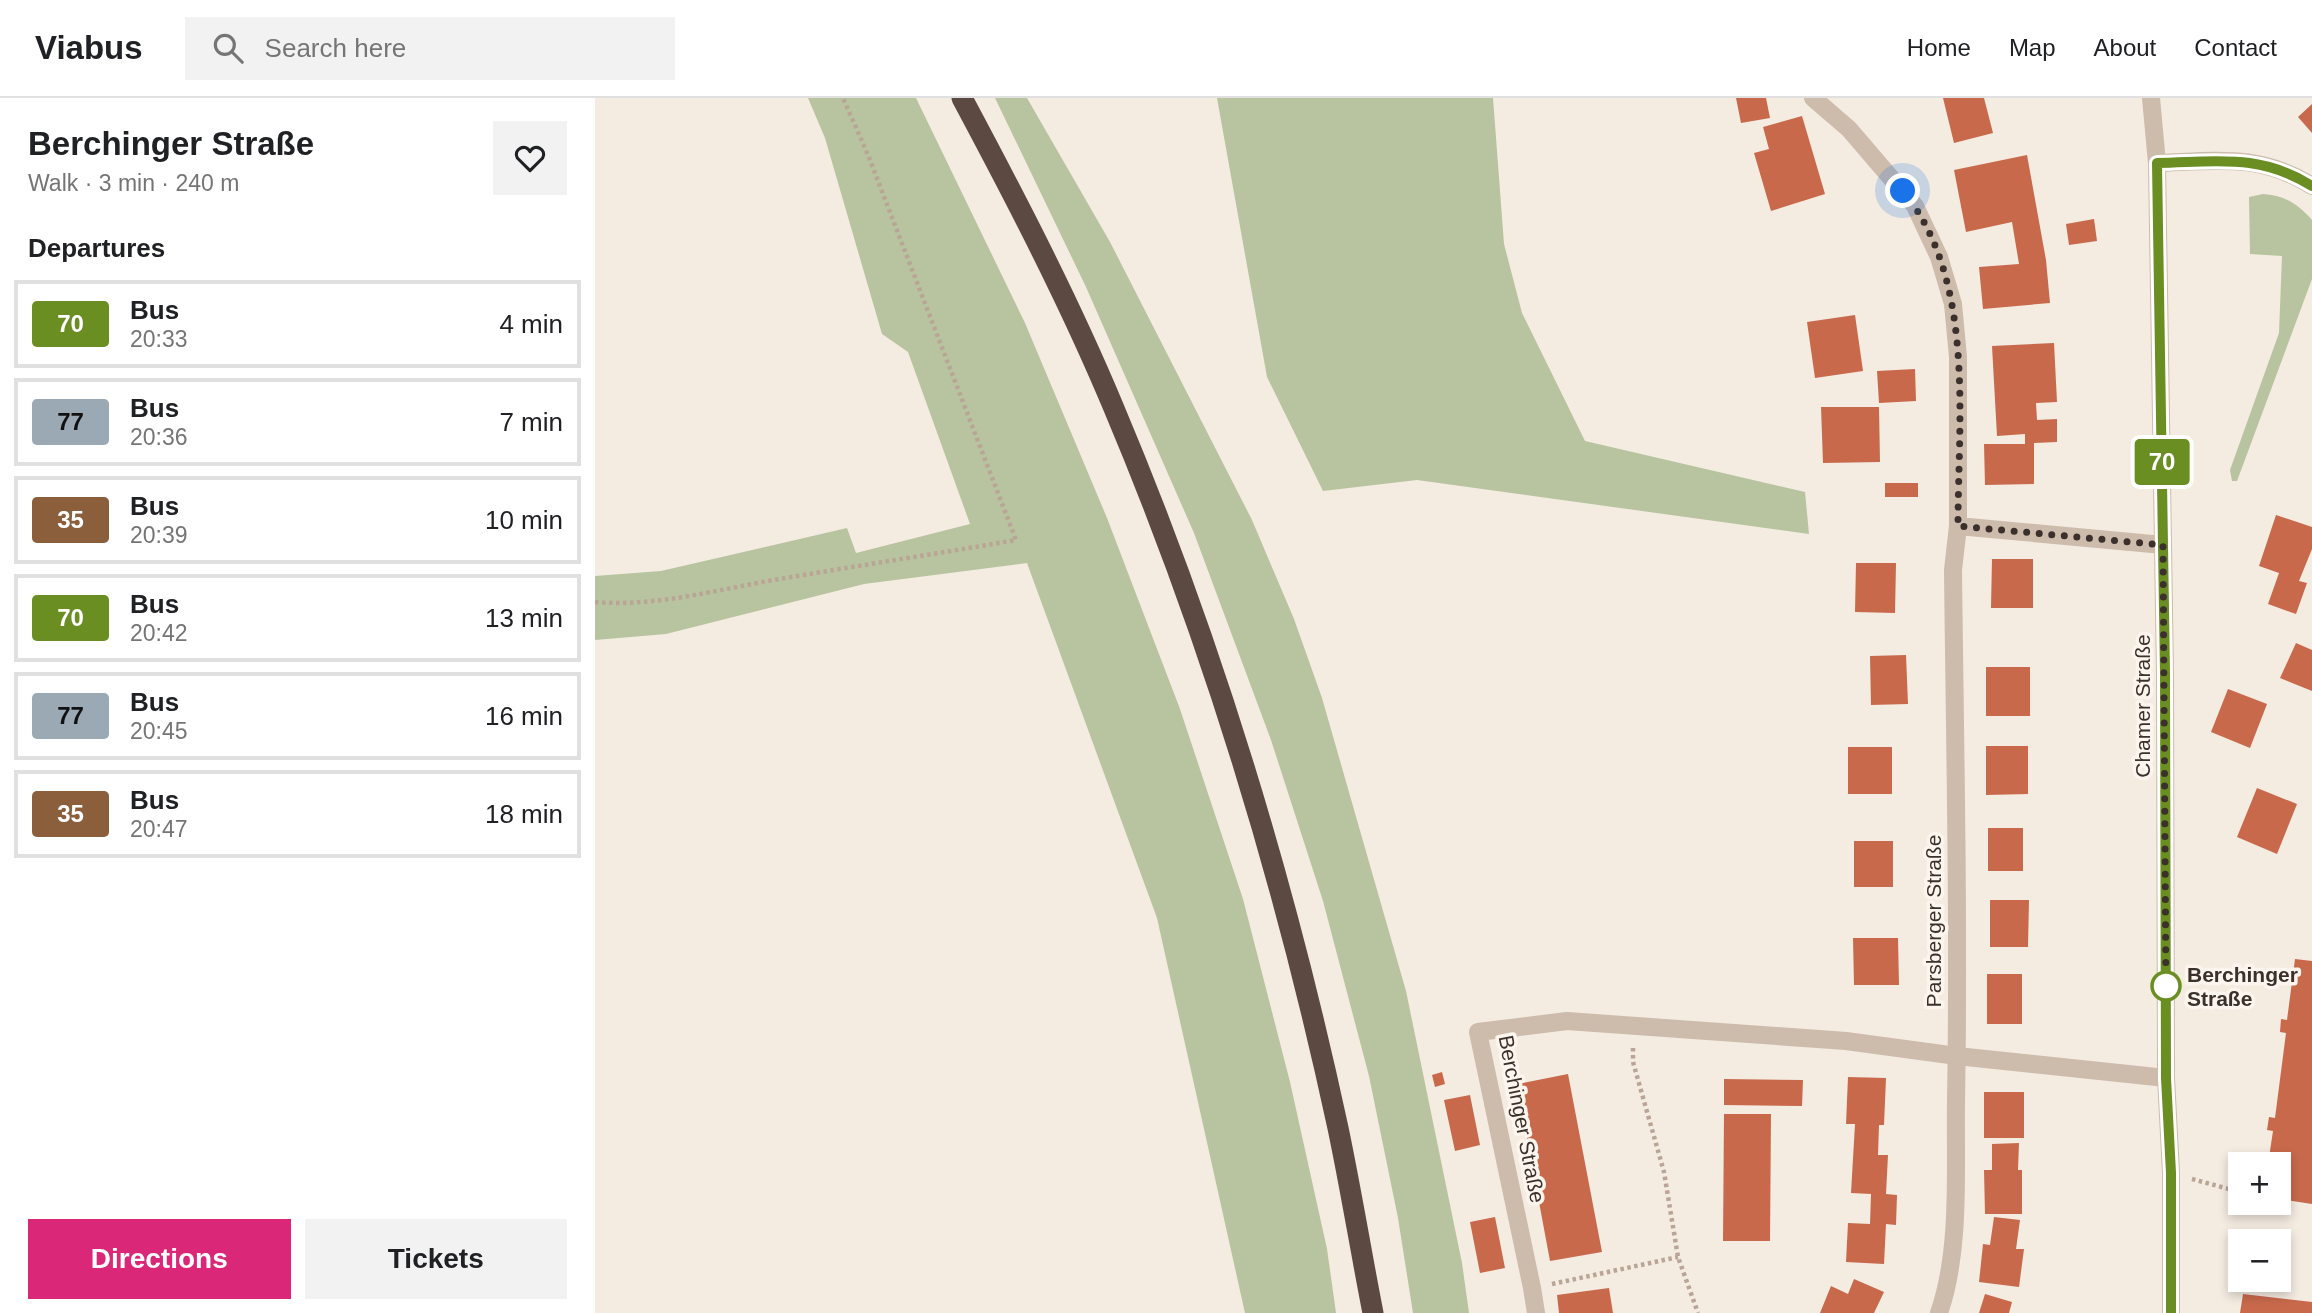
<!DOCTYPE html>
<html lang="en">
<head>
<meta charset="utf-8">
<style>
  body { margin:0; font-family:Arial,sans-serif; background:#f2f2f2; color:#202124; height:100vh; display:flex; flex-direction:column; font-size:26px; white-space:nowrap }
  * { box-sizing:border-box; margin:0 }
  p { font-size:23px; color:#757577 }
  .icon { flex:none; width:38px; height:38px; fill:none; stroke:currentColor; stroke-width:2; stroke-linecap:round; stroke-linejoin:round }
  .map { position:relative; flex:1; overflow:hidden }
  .drawer { display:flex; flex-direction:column; background:#fff; width:595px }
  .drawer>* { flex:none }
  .badge { padding:0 14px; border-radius:5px; font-size:24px; line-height:46px }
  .buttons { position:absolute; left:1633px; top:1054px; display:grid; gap:14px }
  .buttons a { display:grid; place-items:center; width:63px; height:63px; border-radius:0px; background:#fff; box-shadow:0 4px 10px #0003; font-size:35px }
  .you { position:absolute; width:35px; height:35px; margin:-18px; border:5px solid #fff; border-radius:50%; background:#1a73e8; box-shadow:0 0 0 10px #1a73e833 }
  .map>.badge { position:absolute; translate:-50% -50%; box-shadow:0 0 0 4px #fff }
  h2 { padding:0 28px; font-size:26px; line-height:63px }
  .round { display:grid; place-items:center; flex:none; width:74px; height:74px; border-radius:0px; background:#f2f2f2 }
  .headline { display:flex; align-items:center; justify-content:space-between; height:119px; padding:0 28px }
  h1 { font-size:33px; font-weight:700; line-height:52px }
  .button { display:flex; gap:14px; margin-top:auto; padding:14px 28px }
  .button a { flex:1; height:80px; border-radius:0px; background:#db2777; color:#fff; font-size:28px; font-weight:700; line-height:80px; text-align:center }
  .button a+a { background:#f2f2f2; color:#202124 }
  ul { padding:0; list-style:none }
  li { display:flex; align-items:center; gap:21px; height:88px; margin:0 14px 10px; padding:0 14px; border:4px solid #e0e0e0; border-radius:0px }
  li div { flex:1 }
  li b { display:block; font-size:26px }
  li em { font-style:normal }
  li .badge { min-width:77px; font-weight:700; text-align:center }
  header { display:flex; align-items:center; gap:42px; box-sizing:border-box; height:98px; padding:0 35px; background:#fff; border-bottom:2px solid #e0e0e0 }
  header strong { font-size:33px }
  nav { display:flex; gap:38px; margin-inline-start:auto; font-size:24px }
  .search { width:490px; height:63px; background:#f2f2f2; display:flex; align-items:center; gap:18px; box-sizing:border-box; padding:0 24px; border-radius:0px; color:#757577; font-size:26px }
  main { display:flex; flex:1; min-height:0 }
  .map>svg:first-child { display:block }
  .green { fill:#b8c4a0 }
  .building { fill:#c8694b }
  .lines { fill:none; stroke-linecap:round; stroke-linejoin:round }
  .path { stroke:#b9a596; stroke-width:4.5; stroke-dasharray:3.5 3.5; stroke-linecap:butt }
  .minor { stroke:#cdbbac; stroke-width:18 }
  .highway { stroke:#5c4a42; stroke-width:21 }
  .line-casing { stroke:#fff; stroke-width:16 }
  .line { stroke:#6b8e23; stroke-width:10 }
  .walk { stroke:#3b302b; stroke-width:7; stroke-dasharray:0 12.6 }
  .stop-dot { fill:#fff; stroke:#6b8e23; stroke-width:3.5 }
  .labels { text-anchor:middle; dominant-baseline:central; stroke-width:7; stroke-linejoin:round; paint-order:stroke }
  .street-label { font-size:21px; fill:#3b302b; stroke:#fbf5ee }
  .stop-label { font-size:21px; font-weight:bold; fill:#3b302b; stroke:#fbf5ee; text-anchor:start }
</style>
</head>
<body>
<header>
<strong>Viabus</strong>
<div class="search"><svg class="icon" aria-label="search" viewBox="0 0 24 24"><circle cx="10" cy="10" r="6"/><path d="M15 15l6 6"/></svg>Search here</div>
<nav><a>Home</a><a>Map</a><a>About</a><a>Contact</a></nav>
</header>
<main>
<section class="drawer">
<div class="headline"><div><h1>Berchinger Straße</h1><p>Walk · 3 min · 240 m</p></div><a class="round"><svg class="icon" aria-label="heart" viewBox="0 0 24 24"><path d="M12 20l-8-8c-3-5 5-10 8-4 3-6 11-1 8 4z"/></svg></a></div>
<h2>Departures</h2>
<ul>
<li><span class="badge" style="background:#6b8e23;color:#fff">70</span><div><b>Bus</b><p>20:33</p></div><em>4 min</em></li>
<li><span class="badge" style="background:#9ba9b4;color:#111">77</span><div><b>Bus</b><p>20:36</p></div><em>7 min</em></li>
<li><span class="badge" style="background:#8b5e3c;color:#fff">35</span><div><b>Bus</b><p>20:39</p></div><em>10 min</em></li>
<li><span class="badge" style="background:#6b8e23;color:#fff">70</span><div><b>Bus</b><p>20:42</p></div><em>13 min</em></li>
<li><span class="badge" style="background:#9ba9b4;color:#111">77</span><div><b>Bus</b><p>20:45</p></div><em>16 min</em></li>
<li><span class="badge" style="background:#8b5e3c;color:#fff">35</span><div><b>Bus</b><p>20:47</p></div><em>18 min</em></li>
</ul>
<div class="button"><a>Directions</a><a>Tickets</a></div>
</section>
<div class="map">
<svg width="1717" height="1215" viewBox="0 0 1717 1215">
  <rect width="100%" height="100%" fill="#f4ebe1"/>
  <path class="green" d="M213 0H321L430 225 512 420 585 611 648 801 695 984 732 1151 741 1215H650L562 820 432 465 269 486 71 536 0 542V478L66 473 252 430 261 455 375 426 313 254 287 236 230 40Z
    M400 0H432L515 144 657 422 699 521 727 600 811 893 867 1165 874 1215H818L803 1120 774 978 728 803 676 642 599 435 491 189Z
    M622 0H898L909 146 927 215 990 343 1210 394 1214 436 822 382 728 393 672 279Z
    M1668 96C1689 97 1703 106 1717 122V181L1642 383H1637L1635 372 1684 235 1687 158 1655 156 1654 99Z"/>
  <path class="building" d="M1141 0H1171L1175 20 1146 25Z
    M1348 0H1389L1398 35 1359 45Z
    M1717 6V35L1703 19Z
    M1207 18 1230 96 1176 113 1159 55 1174 51 1168 29Z
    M1432 57 1451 162 1455 205 1388 211 1384 169 1424 166 1417 124 1371 134 1359 72Z
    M1499 121 1502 143 1474 147 1471 126Z
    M1260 217 1268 273 1220 280 1212 224Z
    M1459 245 1462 304 1441 305 1442 322 1462 321V344L1439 345V386L1390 387 1389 346H1430V336L1402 338 1397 248Z
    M1320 271 1321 303 1284 305 1282 273Z
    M1226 309H1284L1285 364 1228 365Z
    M1290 385H1323V399H1290Z
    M1681 417 1717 429V451L1704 483 1712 485 1701 516 1673 506 1684 475 1664 468Z
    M1397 461H1438V510H1396Z
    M1261 465H1301L1300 515 1260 514Z
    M1701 545 1717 552V593L1685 580Z
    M1311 557 1313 606 1276 607 1275 558Z
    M1391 569H1435V618H1391Z
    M1633 591 1672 606 1655 650 1616 634Z
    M1391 648H1433V696L1391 697Z
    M1253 649H1297V696H1253Z
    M1662 690 1702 706 1682 756 1642 739Z
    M1393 730H1428V773H1393Z
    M1259 743H1298V789H1259Z
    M1395 802H1434L1433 849H1395Z
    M1258 840H1303L1304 887H1259Z
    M1700 861 1717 863V1106L1684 1101V1066H1673L1678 1033 1672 1032 1674 1019 1680 1020 1691 935 1685 934 1686 921 1692 922Z
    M1392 876H1427V926H1392Z
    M847 974 850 986 840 989 837 977Z
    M973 976 1007 1154 955 1163 922 986Z
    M1253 979 1291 980 1289 1027H1284L1283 1057H1293L1291 1096 1302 1097 1301 1127 1291 1126 1289 1166 1251 1164 1253 1125 1275 1126 1276 1096 1256 1095 1260 1026H1251Z
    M1129 981 1208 982 1207 1008 1129 1007Z
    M1389 994H1429V1040H1389Z
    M875 997 885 1047 860 1053 849 1002Z
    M1129 1016H1176L1175 1143H1128Z
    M1424 1045 1423 1072H1427V1116H1390L1389 1072H1397V1046Z
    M900 1119 910 1170 885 1175 875 1124Z
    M1399 1119 1425 1122 1421 1151H1429L1424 1189 1384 1184 1388 1146 1395 1147Z
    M1259 1181 1289 1194 1279 1215H1225L1236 1188 1253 1196Z
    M1014 1190 1018 1215H964L962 1197Z
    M1390 1196 1417 1204 1414 1215H1384Z
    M1648 1196 1717 1204V1215H1645Z"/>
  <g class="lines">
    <path class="path" d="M0 504C61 509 120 492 179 482 260 468 341 456 421 442L273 57 248 0
      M1038 950V964L1069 1074 1083 1159 1103 1215
      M1597 1081 1645 1094
      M957 1186 1083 1159"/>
    <path class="minor" d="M1218 0 1254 31 1320 108 1344 159 1358 206 1363 259V428L1358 472C1360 650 1364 827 1361 1004 1360 1071 1366 1152 1344 1215
      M1556 0 1562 65 1570 575 1571 980 1576 1075V1215
      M1562 65C1621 63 1665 55 1717 88
      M1363 428 1568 447
      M941 1215 937 1190 883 934 972 923 1251 943 1362 958 1571 980"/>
    <path class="highway" d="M367 0C421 101 474 203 518 308 616 540 690 784 743 1030 756 1092 766 1154 778 1215"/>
  </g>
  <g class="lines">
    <g class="line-casing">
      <path id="line" d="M1576 1215V1075L1571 980 1570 575 1562 65C1622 64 1664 55 1717 88"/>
    </g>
    <use href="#line" class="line"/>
    <path class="walk" d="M1308 93C1381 182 1363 321 1363 428L1568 447 1571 896V888"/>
  </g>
  <circle class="stop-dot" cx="1571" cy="888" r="14"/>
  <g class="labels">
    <g class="street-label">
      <text transform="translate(1547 608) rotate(-90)">Chamer Straße</text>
      <text transform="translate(1338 823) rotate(-90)">Parsberger Straße</text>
      <text transform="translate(927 1021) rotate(79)">Berchinger Straße</text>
    </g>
    <g class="stop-label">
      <text x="1592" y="876">Berchinger<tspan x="1592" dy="24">Straße</tspan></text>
    </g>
  </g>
</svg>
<div class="buttons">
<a>+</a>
<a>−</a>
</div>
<div class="you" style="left:1308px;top:93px"></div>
<b class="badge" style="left:1567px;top:364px;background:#6b8e23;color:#fff">70</b>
</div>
</main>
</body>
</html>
